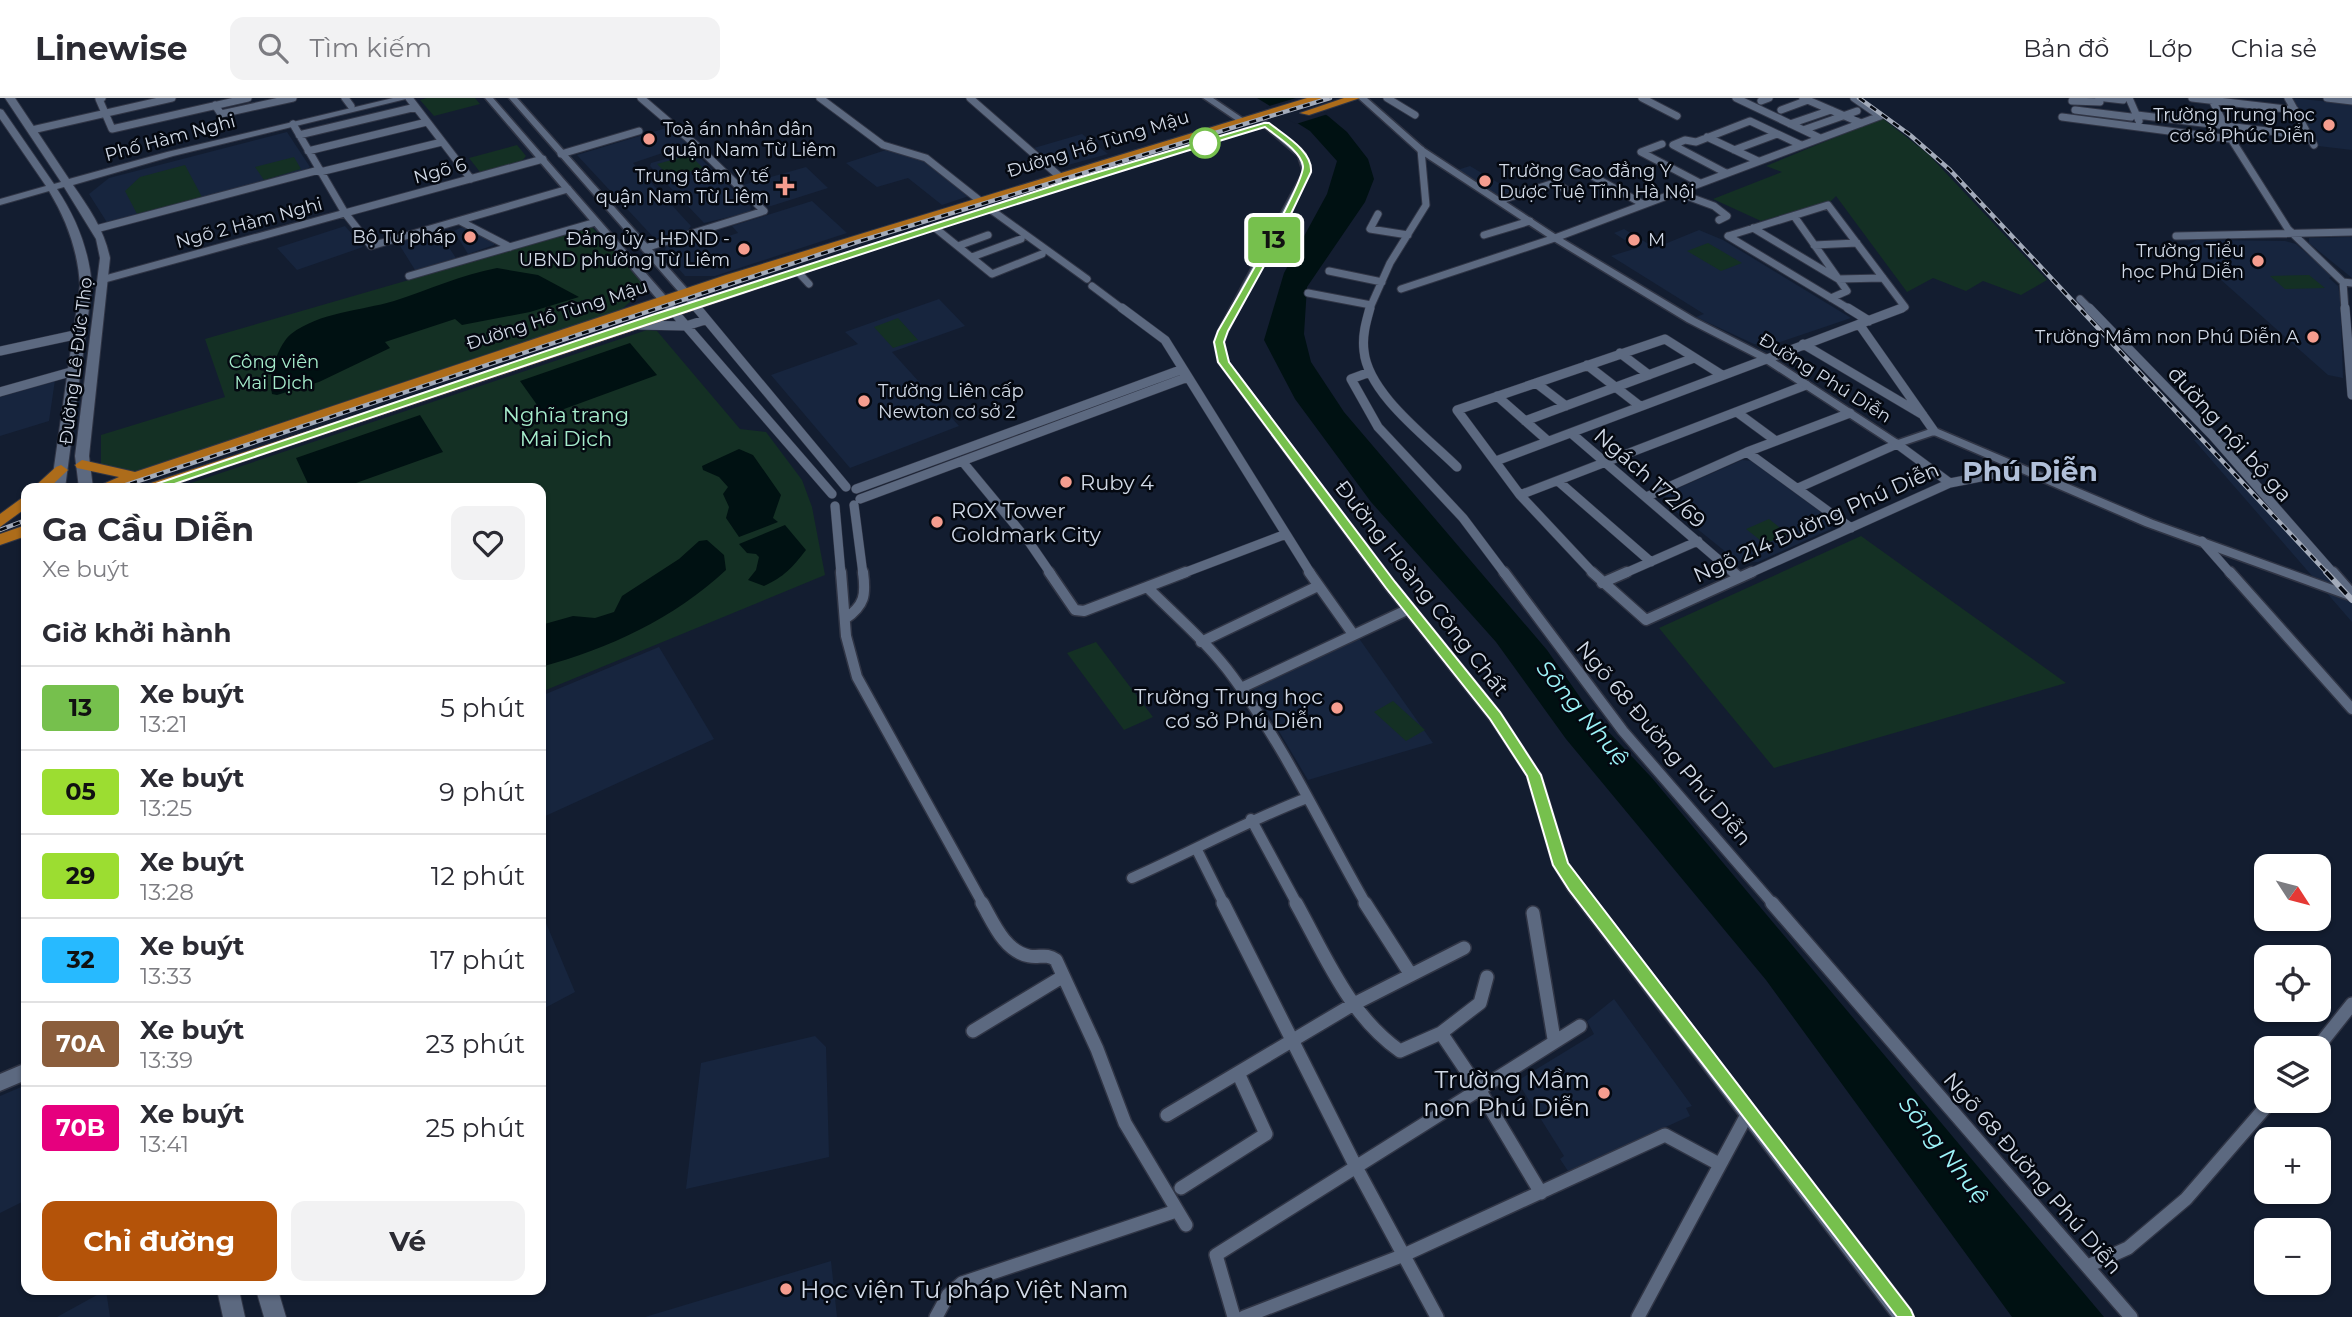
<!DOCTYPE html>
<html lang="vi">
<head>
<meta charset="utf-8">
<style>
  body { margin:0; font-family:Montserrat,sans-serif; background:#f2f2f3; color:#2b2b33; height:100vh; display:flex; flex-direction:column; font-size:26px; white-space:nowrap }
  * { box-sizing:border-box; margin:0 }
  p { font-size:23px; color:#7c7c81 }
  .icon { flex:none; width:38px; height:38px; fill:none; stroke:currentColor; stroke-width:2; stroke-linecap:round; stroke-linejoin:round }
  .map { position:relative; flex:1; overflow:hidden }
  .panel { position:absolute; left:21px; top:385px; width:525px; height:812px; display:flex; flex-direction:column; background:#fff; border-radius:14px; box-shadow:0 2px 5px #0004 }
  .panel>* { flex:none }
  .badge { padding:0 14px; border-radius:5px; font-size:24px; line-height:46px }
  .needle { width:46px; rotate:126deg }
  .buttons { position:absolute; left:2254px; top:756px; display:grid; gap:14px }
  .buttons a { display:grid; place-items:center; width:77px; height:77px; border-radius:14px; background:#fff; box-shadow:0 2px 5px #0004; font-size:35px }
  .map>.badge { position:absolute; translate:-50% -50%; box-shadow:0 0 0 4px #fff }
  h2 { padding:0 21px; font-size:26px; line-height:63px }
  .round { display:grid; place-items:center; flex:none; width:74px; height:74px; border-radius:14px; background:#f2f2f3 }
  .summary { display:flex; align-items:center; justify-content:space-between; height:119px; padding:0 21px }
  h1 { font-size:33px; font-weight:700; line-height:52px }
  .cta { display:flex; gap:14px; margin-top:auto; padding:14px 21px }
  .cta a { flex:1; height:80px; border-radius:14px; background:#b45309; color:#fff; font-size:28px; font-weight:700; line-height:80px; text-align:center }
  .cta a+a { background:#f2f2f3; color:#2b2b33 }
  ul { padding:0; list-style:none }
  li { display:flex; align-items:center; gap:21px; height:84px; padding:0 21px; border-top:2px solid #e1e1e2 }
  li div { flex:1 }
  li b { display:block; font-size:26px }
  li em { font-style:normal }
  li .badge { min-width:77px; font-weight:700; text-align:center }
  header { display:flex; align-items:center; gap:42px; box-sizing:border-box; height:98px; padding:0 35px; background:#fff; border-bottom:2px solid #e1e1e2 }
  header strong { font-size:33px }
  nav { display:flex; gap:38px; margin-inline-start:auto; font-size:24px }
  .search { width:490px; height:63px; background:#f2f2f3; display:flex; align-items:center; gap:18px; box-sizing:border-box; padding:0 24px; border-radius:14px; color:#7c7c81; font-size:26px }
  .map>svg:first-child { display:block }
  .built { fill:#17253e }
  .green { fill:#143024 }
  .water { fill:#001112 }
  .pier { fill:#131d30 }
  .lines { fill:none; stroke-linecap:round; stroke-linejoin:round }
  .minor-far3-casing { stroke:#303545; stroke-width:9 }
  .minor-far2-casing { stroke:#303545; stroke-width:10 }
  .minor-far1-casing { stroke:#303545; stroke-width:13 }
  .minor-casing { stroke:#303545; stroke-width:16 }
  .tertiary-casing { stroke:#303545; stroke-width:3 }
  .secondary-casing { stroke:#303545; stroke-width:2 }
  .trunk-casing { stroke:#303545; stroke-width:2 }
  .minor-far3 { stroke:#5c6980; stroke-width:7 }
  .minor-far2 { stroke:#5c6980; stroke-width:9 }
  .minor-far1 { stroke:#5c6980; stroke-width:10 }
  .minor { stroke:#5c6980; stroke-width:13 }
  .tertiary { fill:#5c6980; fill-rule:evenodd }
  .secondary { fill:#5c6980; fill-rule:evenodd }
  .trunk { fill:#ad6c1a; fill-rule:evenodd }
  .rail-far1-casing { stroke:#a3abba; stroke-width:4.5 }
  .rail-casing { stroke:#a3abba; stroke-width:6 }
  .rail-far1 { stroke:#040810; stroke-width:2.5; stroke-dasharray:7; stroke-linecap:butt }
  .rail { stroke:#040810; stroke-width:3.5; stroke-dasharray:10; stroke-linecap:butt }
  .line { fill:#76c04d; stroke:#fff; stroke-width:2 }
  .poi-dot { fill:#f59d8f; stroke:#040810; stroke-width:2.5 }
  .stop-dot { fill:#fff; stroke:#76c04d; stroke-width:3.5 }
  .labels { text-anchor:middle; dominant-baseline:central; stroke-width:5; stroke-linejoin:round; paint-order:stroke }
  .far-poi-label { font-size:18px; fill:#d1d9e6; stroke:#040810; text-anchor:end }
  .far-street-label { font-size:18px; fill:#d1d9e6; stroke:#040810 }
  .far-park-label { font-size:18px; fill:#a6edcc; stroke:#040810 }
  .park-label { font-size:21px; fill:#a6edcc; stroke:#040810 }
  .street-label { font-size:21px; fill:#d1d9e6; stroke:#040810 }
  .poi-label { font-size:21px; fill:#d1d9e6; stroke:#040810; text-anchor:start }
  .water-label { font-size:23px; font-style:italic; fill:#9df4f9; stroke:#040810 }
  .near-poi-label { font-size:24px; fill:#d1d9e6; stroke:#040810; text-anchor:end }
  .district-label { font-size:28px; font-weight:bold; fill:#b0bfd8; stroke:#040810 }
</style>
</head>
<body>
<header>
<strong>Linewise</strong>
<div class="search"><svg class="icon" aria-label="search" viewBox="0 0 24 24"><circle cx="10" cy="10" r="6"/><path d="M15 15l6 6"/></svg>Tìm kiếm</div>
<nav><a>Bản đồ</a><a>Lớp</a><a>Chia sẻ</a></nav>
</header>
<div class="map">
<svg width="2352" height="1219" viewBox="0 0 2352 1219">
  <rect width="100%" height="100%" fill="#131d30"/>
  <path class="built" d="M2291 0 2352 6V52L2318 48Z
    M666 30H671L689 46 633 65 691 128 688 132 655 141 577 57Z
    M287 34 310 69 304 74 108 126 89 96 109 80Z
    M1082 36 1108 56 1068 67 1062 63 1054 65 1034 50Z
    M889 51 922 61 969 98 942 107 908 80 877 89 846 65Z
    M690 54 696 56 751 109 750 114 704 125 650 68 651 65Z
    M1470 68 1512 93 1499 98 1457 72Z
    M806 69 828 90 771 108 762 107 743 87Z
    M812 103 847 135 715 178H685L664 154 667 147 702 136 710 144 738 135 732 128Z
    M345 128 363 149 297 172 277 150Z
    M462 129 495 145 494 147 468 156 454 133Z
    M1624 131 1655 150 1699 132 1723 142 1851 220 1768 248 1754 246 1696 219 1704 216 1611 158 1637 150 1614 135Z
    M437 132 456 160 415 172 397 143Z
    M2352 139V180L2309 145V140Z
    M2197 142 2285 143 2296 146 2333 178 2329 180 2338 188 2340 198 2343 280 2328 277 2184 149Z
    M939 201 965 228 892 254 959 328 850 370 771 277 858 246 845 234Z
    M55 282 49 323 0 338V299Z
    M2194 342H2204L2352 501V524Z
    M1742 362 1754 363 1827 419 1831 431 1758 464 1737 463 1664 404 1665 396Z
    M1358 539 1433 645 1308 682 1252 588Z
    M659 549 714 641 541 720V598Z
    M541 813 575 894 541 912Z
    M1614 901 1692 1008 1686 1010 1690 1018 1568 1073 1560 1061 1564 1058 1517 983 1594 936 1587 923Z
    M815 938 826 949 829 1059 686 1091 701 965Z
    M26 987V1102L0 1115V998Z
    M831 1163 837 1219H645Z
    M106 1192 110 1219H57Z"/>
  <path class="green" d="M427 0H475L480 6 434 18 420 2Z
    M1882 20 1928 56 2047 182 2021 197 1983 183 1966 193 1933 180 1907 194 1836 98 1831 103 1761 123 1713 101 1782 74 1766 68Z
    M517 47 526 58 522 63 480 74 469 60Z
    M690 57 703 70 670 79 657 66Z
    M294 59 301 71 264 82 255 69Z
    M185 67 202 99 137 116 125 93 140 79Z
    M592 129 646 189 619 214 135 375 101 367V337L225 299 205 241Z
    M1708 145 1742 165 1721 173 1687 153Z
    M2309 177 2325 190 2285 191 2270 178Z
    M898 220 918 242 893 250 874 229Z
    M647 232 657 233 740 331 766 334 802 382 812 409 825 477 541 594V390H176Z
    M1769 421 1788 436 1765 446 1746 431Z
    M1861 438 2066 585 1774 670 1659 530Z
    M1096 544 1153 619 1124 632 1067 555Z
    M1393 603 1425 632 1406 643 1374 614Z"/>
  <path class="water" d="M1257 0H1298L1328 18 1347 34 1368 61 1374 81 1365 104 1307 189 1304 236 1311 264 1344 314 1547 552 1591 615 1652 680 2104 1219H2012L1766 882 1566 641 1496 544 1371 404 1295 301 1264 242 1284 175 1327 96 1337 63 1310 33Z
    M497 170 538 177 579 199 530 214 462 227 455 221 385 244 390 250 319 284 277 297 272 296C268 279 277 248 291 236 320 214 360 213 394 203 428 192 461 177 497 170Z
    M630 245 657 277 545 318 520 283Z
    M420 317 443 354 342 390H310L296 360Z
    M739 351 753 357 781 397 773 420 778 424 739 439 726 420 729 409 723 396 728 389 719 379 703 372 702 368Z
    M785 427 806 452C793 469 784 479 764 488L748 482 756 472 759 459 756 456 747 455 739 446Z
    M707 442 724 457 726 472C673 521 610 550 541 569V527L573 518 595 520 614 514 622 498 679 461 699 443Z"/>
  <path class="pier" d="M1296 0H1301L1328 16 1296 26 1266 9Z"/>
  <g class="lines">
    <g class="minor-far3-casing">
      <path id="minor-far3" d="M102 0 99 1 112 31 248 0
        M345 0 351 8
        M409 0 471 81
        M641 0 697 48 764 113 645 150
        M820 0 883 47 926 60 979 102
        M970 0 1058 77
        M1387 0 1415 17
        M1642 0 1677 18
        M1736 0 1820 40
        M1803 0 1861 25
        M1854 0 1880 18
        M2105 0 2123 2
        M2129 0 2139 23
        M2192 0 2295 12
        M2211 0 2233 44 2288 131 2343 184
        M2288 0 2314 47
        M2327 0 2352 3
        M1761 3 1769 0
        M2072 3 2100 4 2099 0
        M215 7 221 16 293 0
        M1781 12 1808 2
        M2075 12 2131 19
        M2137 17 2309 38
        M2062 19 2230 41
        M1790 26 1831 12
        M32 32 172 0
        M1803 32 1857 13
        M299 37 416 9
        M1707 39 1758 63
        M1662 46 1641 54 1700 85
        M1734 52 1777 36
        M308 53 427 24
        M561 56 639 33
        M543 61 345 115 371 148 568 91
        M1576 69 1643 106
        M320 74 442 44
        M1726 75 1673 47 1685 42 1696 44 1750 23 1801 47
        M1676 94 1714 108 1727 118 1719 122
        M1501 102 1554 85 1565 91
        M990 111 1087 181
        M1378 116 1370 131 1408 137
        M1794 118 1847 193 1831 200
        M460 123 510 149
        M934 129 992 176 1042 156
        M1753 130 1838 181 1883 180
        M96 131 319 72
        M1484 137 1530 123
        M1728 138 1851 212
        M1728 138 1828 107 1905 209 1897 212
        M2176 138 2352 134
        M1814 147 1857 145
        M958 148 988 137
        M972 159 1021 141
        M1329 173 1382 184
        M798 174 809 186
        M409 178 596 124
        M105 181 345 115 293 26
        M1092 188 1124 212
        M1401 191 1555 140 1880 18
        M1308 195 1371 207
        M2080 201 2091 212
        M696 207 698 212
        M1369 212 1390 165 1426 107 1421 52
        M2345 212 2343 184 2352 185"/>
    </g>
    <g class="minor-far2-casing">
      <path id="minor-far2" d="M697 210 846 389
        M1122 210 1165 242 1311 476
        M1370 210C1366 224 1362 238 1364 253 1368 296 1428 340 1457 369
        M1848 210 1869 223
        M2089 210 2212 337 2334 476
        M2345 210 2352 297
        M674 214 832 396
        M1859 226 1934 333
        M635 227 686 228 705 222
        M1803 246 1923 317
        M0 253 79 236
        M1620 255 1649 277
        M1587 267 1640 308
        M1370 274 1351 281 1378 329 1463 420 1505 476
        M1536 285 1566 308
        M0 294 74 273
        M1497 298 1548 343
        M1738 315 1776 343
        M1525 323 1694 260
        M1571 335 1735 476
        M1747 354 1851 430
        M962 363 1029 444 1051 476
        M1496 363 1902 210
        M1558 383 1651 464
        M1798 390 1897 346 1950 385
        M856 391 1183 271
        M1520 397 1806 287
        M1646 399 1747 354 1850 315
        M860 401 1188 279
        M854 407 863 476
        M835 408 841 476
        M2202 443 2231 476
        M1181 476 1286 436
        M1594 476 1520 397 1457 312 1665 241 1722 277
        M1623 476 1698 443
        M1748 476 1950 385 2006 374"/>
    </g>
    <g class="minor-far1-casing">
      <path id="minor-far1" d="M841 474 846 538 857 579 983 806
        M1049 474 1075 512 1084 513 1186 474
        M1309 474 1353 536
        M1504 474 1623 633 1773 806
        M1592 474 1646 522 1752 474
        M1733 474 1739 479
        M2230 474 2352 611
        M2333 474 2352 496
        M1602 485 1627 474
        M1148 490C1177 519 1209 546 1233 579 1285 649 1323 731 1366 806
        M845 521C865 507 866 497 863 474
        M1201 544 1318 488
        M1241 590 1409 511
        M1251 721 1297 806
        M1197 752 1224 806
        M1132 780C1191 754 1247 723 1307 700"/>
    </g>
    <g class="minor-casing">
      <path id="minor" d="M982 805C993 824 1004 853 1029 858 1040 860 1046 855 1056 862L1097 951 1125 1025 1186 1127
        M1223 805 1356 1069 1437 1219
        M1296 805C1326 859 1349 917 1400 953L1441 935 1480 905 1487 879
        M1365 805 1411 877
        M1772 805 2131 1219
        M1533 815 1554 941
        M973 933 1062 879
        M1441 935 1480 993 1541 1095
        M2317 950 2352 906
        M1167 1017 1352 907 1464 850
        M1181 1090 1266 1036 1238 975
        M2088 1168 2128 1150 2186 1101 2271 1003
        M936 1219 948 1197 962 1185 1176 1113
        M1234 1219 1216 1157 1580 928
        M1244 1219 1404 1157 1665 1037 1719 1066
        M1638 1219 1749 1013"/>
    </g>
    <g class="tertiary-casing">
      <path id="tertiary" d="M485 0H493L678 212V216H670Z
        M509 0H517L700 205V209H692Z
        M1203 0H1213L1247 23 1240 25Z
        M1358 0H1367L1424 50 1558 138 1695 220 1769 258 1898 342 1930 331H1938L2153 422 2352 494V503L2145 428 1934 337 1901 348H1893L1761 262 1687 224 1552 142 1418 54Z
        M1266 23 1305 55 1311 74 1228 233 1224 244 1228 264 1395 484 1500 614 1541 677 1568 765 1580 782 1911 1212 1914 1219H1892L1568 792 1553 767 1527 678 1490 622 1385 490 1218 264 1214 244 1218 233 1303 74 1298 58 1263 28V24Z
        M26 965V982L0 993V976Z"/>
    </g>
    <g class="secondary-casing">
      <path id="secondary" d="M5 0H15L69 81 167 54 393 0H410L173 58 73 87C89 110 104 131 110 160L89 358 93 390H79L75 358 100 160 96 141 64 89 57 91C77 121 89 152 92 188L65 390H51L80 188C78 153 67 123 49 93L0 107V101L46 88 0 21V11L3 12 54 86 61 84Z
        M217 1192H239L245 1219H223Z
        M256 1192H278L286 1219H264Z"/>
    </g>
    <g class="trunk-casing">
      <path id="trunk" d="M1307 0H1323L734 183 115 390H94L119 379 77 370 75 367 82 362 135 374 726 177Z
        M1344 0H1360L1309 17 1300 15Z
        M973 113 983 115 164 390H143L145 387Z
        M61 367 68 372 49 390H33L56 369Z
        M26 397V410L0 429V416Z
        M26 427V438L0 447V436Z"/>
    </g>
    <use href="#minor-far3" class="minor-far3"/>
    <use href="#minor-far2" class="minor-far2"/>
    <use href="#minor-far1" class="minor-far1"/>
    <use href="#minor" class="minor"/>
    <use href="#tertiary" class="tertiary"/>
    <use href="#secondary" class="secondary"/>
    <use href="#trunk" class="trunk"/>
    <g class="rail-far1-casing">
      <path id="rail-far1" d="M1859 0 1910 37 1950 72 2328 476
        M117 390 857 144 1330 0
        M0 432 26 422"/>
    </g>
    <g class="rail-casing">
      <path id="rail" d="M2326 474 2352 502"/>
    </g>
    <use href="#rail-far1" class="rail-far1"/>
    <use href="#rail" class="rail"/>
  </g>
  <path class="line" d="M1264 25H1269C1284 37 1313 53 1311 74L1279 141 1228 233 1224 244 1229 264 1395 484 1500 614 1541 677 1568 765 1911 1212 1914 1219H1897L1569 792 1553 767 1527 678 1490 621 1386 490 1218 264 1214 244 1218 233C1231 211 1305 84 1303 68 1301 53 1276 38 1265 29 892 142 523 268 154 393L144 390 652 217 1068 83Z"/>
  <g class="poi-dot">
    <circle cx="2329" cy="27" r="7"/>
    <circle cx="649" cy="41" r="7"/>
    <circle cx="1485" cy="83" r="7"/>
    <path d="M781.5 77.5h7v7h7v7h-7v7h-7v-7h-7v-7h7z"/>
    <circle cx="470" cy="139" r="7"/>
    <circle cx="1634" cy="142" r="7"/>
    <circle cx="744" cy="151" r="7"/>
    <circle cx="2258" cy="163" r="7"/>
    <circle cx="2313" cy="239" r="7"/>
    <circle cx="864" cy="303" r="7"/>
    <circle cx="1066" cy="384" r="7"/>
    <circle cx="937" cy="424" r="7"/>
    <circle cx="1337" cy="610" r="7"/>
    <circle cx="1604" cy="995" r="7"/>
    <circle cx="786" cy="1191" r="7"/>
  </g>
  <circle class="stop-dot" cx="1205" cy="45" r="14"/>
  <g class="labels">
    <g class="far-poi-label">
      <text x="2315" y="17">Trường Trung học<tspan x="2315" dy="21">cơ sở Phúc Diễn</tspan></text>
      <text x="663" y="31" text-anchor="start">Toà án nhân dân<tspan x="663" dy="21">quận Nam Từ Liêm</tspan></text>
      <text x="1499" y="73" text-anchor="start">Trường Cao đẳng Y<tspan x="1499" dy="21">Dược Tuệ Tĩnh Hà Nội</tspan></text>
      <text x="769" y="78">Trung tâm Y tế<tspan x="769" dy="21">quận Nam Từ Liêm</tspan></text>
      <text x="456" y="139">Bộ Tư pháp</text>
      <text x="730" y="141">Đảng ủy - HĐND -<tspan x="730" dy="21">UBND phường Từ Liêm</tspan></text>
      <text x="1648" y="142" text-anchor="start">M</text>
      <text x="2244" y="153">Trường Tiểu<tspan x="2244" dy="21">học Phú Diễn</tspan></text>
      <text x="2299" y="239">Trường Mầm non Phú Diễn A</text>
      <text x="878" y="293" text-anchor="start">Trường Liên cấp<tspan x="878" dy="21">Newton cơ sở 2</tspan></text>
    </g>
    <g class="far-street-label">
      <text transform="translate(170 40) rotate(-15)">Phố Hàm Nghi</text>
      <text transform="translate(1098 46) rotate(-17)">Đường Hồ Tùng Mậu</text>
      <text transform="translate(440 73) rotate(-15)">Ngõ 6</text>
      <text transform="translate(249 125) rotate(-15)">Ngõ 2 Hàm Nghi</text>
      <text transform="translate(557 217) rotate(-18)">Đường Hồ Tùng Mậu</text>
      <text transform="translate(76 263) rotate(-83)">Đường Lê Đức Thọ</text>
      <text transform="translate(1825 280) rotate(32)">Đường Phú Diễn</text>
    </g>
    <g class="far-park-label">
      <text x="274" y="264">Công viên<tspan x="274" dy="21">Mai Dịch</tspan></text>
    </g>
    <g class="park-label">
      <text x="566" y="316">Nghĩa trang<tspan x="566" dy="24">Mai Dịch</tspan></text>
    </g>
    <g class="street-label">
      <text transform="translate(2230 336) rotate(48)">đường nội bộ ga</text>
      <text transform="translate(1650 380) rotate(41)">Ngách 172/69</text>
      <text transform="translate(1816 424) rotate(-24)">Ngõ 214 Đường Phú Diễn</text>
      <text transform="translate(1422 490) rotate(52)">Đường Hoàng Công Chất</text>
      <text transform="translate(1664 645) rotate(50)">Ngõ 68 Đường Phú Diễn</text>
      <text transform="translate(2033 1075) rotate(49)">Ngõ 68 Đường Phú Diễn</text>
    </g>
    <g class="poi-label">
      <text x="1080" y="384">Ruby 4</text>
      <text x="951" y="412">ROX Tower<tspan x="951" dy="24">Goldmark City</tspan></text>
      <text x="1323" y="598" text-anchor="end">Trường Trung học<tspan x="1323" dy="24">cơ sở Phú Diễn</tspan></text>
    </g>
    <g class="water-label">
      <text transform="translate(1583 615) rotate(50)">Sông Nhuệ</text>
      <text transform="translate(1944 1052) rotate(52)">Sông Nhuệ</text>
    </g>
    <g class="near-poi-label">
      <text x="1590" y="981">Trường Mầm<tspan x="1590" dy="28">non Phú Diễn</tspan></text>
      <text x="800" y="1191" text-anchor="start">Học viện Tư pháp Việt Nam</text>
    </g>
    <g class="district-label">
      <text x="2030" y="373">Phú Diễn</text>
    </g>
  </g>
</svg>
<div class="buttons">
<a><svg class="needle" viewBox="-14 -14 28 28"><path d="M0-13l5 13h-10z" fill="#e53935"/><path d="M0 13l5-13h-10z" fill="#7c7c81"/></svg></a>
<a><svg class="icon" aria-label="locate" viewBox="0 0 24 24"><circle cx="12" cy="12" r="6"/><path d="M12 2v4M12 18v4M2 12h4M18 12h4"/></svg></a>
<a><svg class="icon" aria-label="layers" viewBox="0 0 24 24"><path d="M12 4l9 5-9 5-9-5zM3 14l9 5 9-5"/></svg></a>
<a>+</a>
<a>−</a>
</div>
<b class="badge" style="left:1274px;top:142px;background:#76c04d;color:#111">13</b>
<section class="panel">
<div class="summary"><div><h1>Ga Cầu Diễn</h1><p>Xe buýt</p></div><a class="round"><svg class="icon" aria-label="heart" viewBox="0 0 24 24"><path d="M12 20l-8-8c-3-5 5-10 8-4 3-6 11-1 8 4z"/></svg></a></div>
<h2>Giờ khởi hành</h2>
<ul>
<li><span class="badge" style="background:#76c04d;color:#111">13</span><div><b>Xe buýt</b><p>13:21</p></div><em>5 phút</em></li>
<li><span class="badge" style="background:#9cdd31;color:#111">05</span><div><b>Xe buýt</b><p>13:25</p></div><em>9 phút</em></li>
<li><span class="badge" style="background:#9cdd31;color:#111">29</span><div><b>Xe buýt</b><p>13:28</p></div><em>12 phút</em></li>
<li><span class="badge" style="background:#27baff;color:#111">32</span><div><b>Xe buýt</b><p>13:33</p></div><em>17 phút</em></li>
<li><span class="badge" style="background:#8b5e3c;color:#fff">70A</span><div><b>Xe buýt</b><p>13:39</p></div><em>23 phút</em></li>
<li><span class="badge" style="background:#e6007e;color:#fff">70B</span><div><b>Xe buýt</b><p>13:41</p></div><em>25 phút</em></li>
</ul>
<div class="cta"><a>Chỉ đường</a><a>Vé</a></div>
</section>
</div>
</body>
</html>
